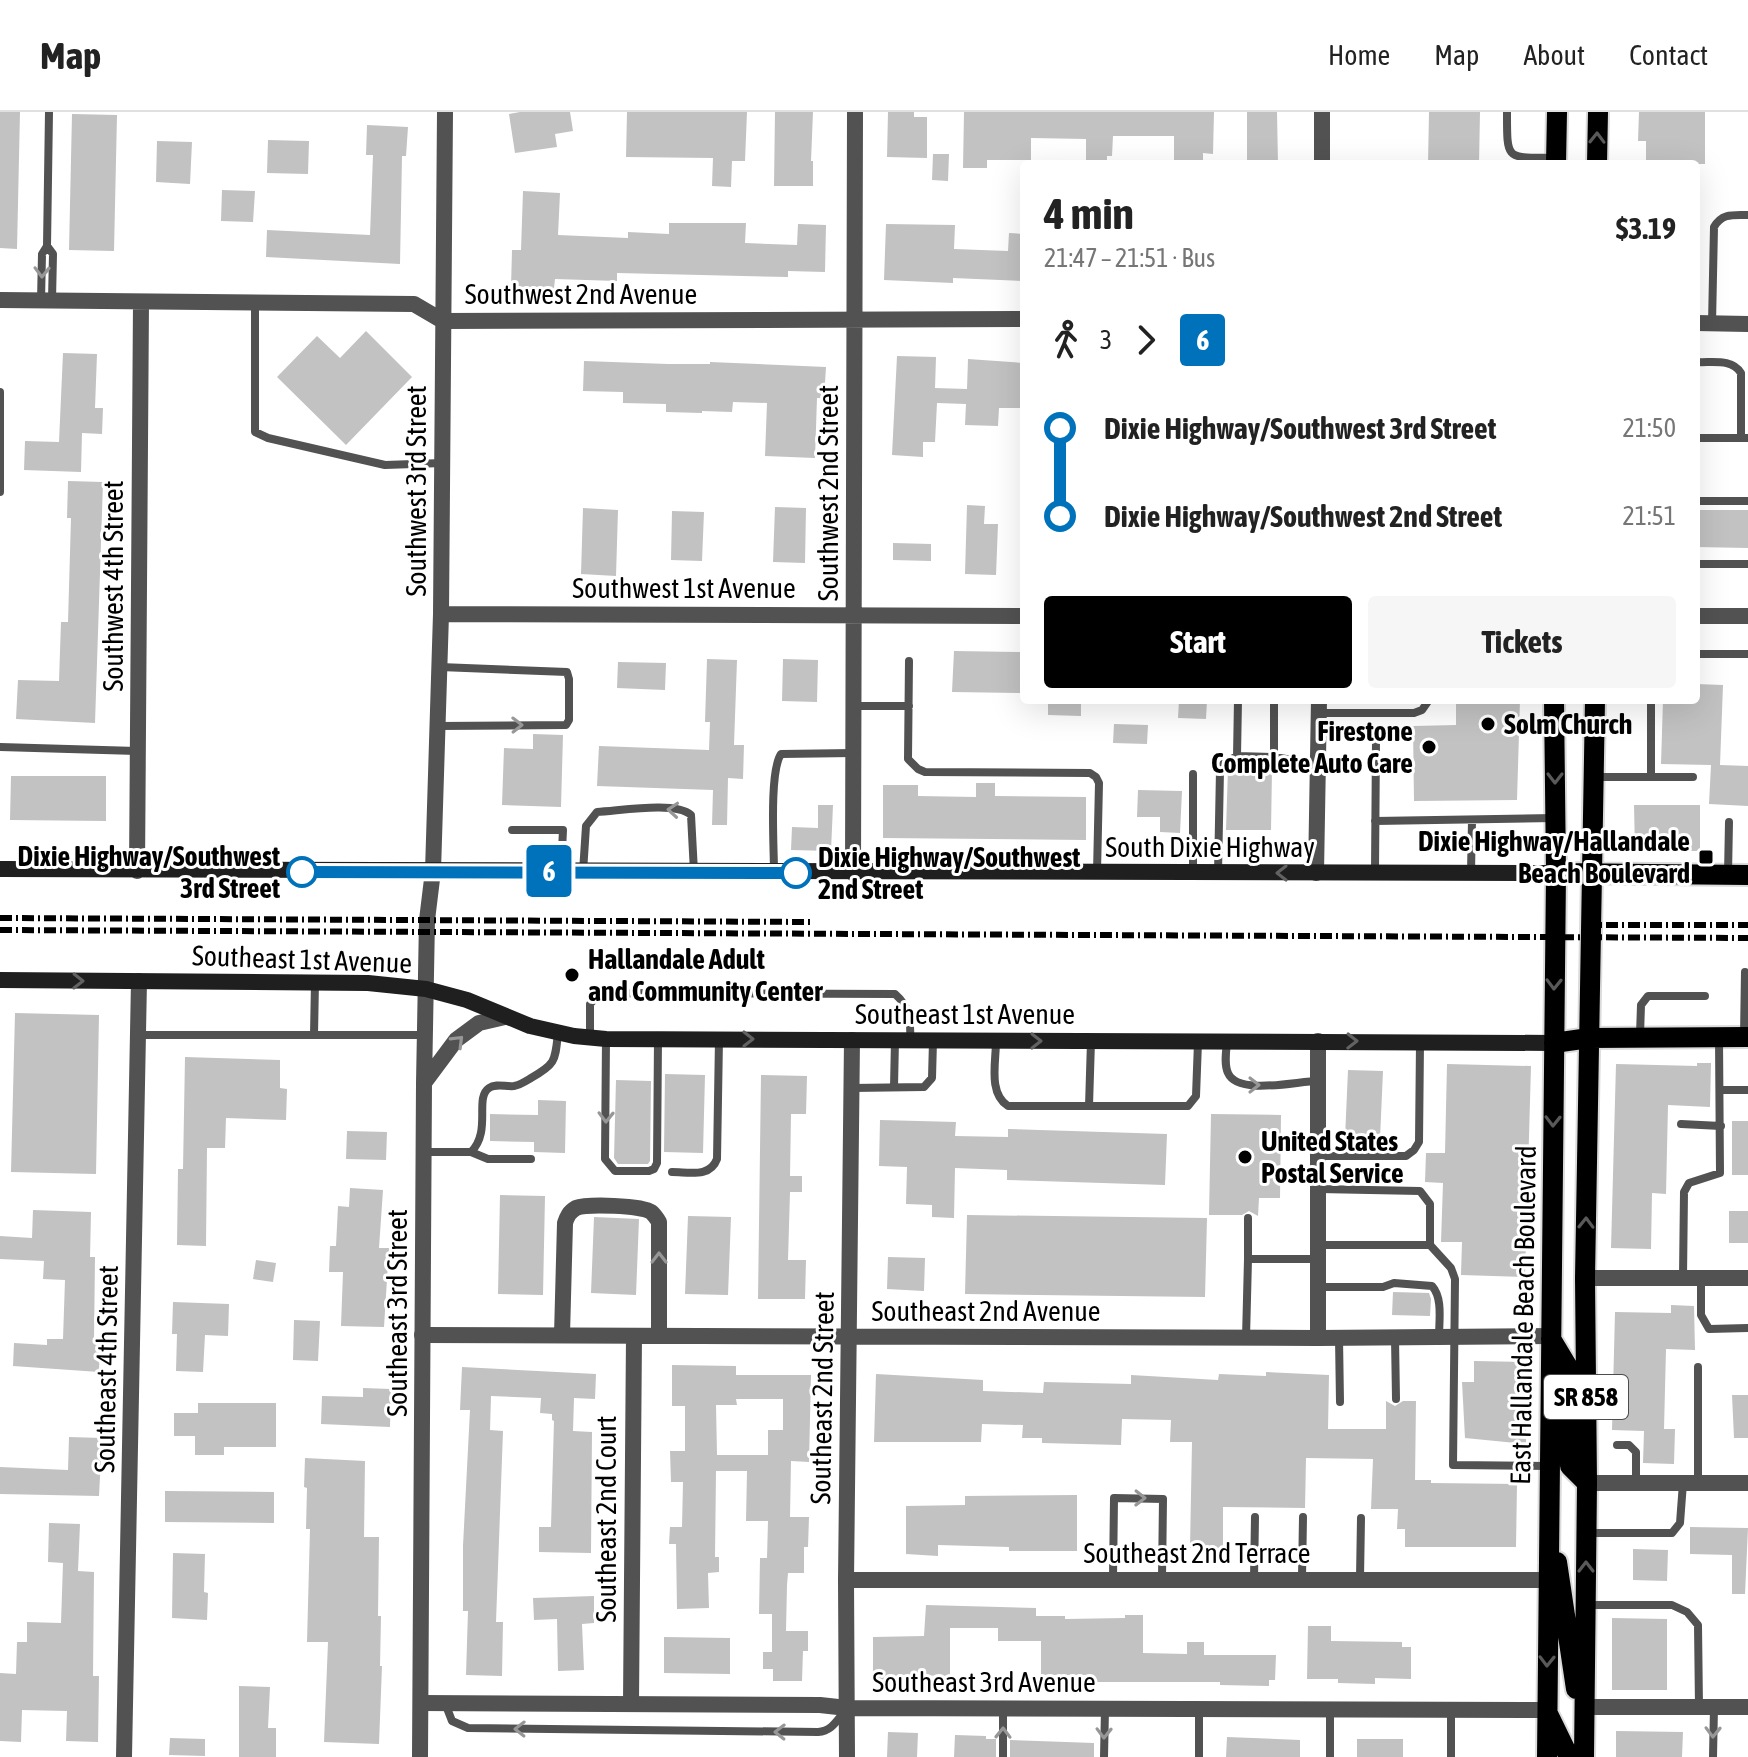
<!DOCTYPE html>
<html lang="en">
<head>
<meta charset="utf-8">
<style>
  body { margin:0; font-family:"Asap Condensed",sans-serif; background:#f6f6f6; color:#222; height:100vh; display:flex; flex-direction:column; font-size:30px; white-space:nowrap }
  * { box-sizing:border-box; margin:0 }
  p { font-size:26px; color:#767676 }
  .icon { flex:none; width:44px; height:44px; fill:none; stroke:currentColor; stroke-width:2; stroke-linecap:round; stroke-linejoin:round }
  .map { position:relative; flex:1; overflow:hidden }
  .sheet { position:absolute; left:1020px; top:48px; width:680px; height:544px; display:flex; flex-direction:column; background:#fff; border-radius:8px; box-shadow:0 8px 32px #0002 }
  .sheet>* { flex:none }
  .badge { padding:0 16px; border-radius:6px; font-size:28px; line-height:52px }
  .map>.badge { position:absolute; translate:-50% -50%; box-shadow:0 0 0 4px #fff }
  .legs { display:flex; align-items:center; gap:12px; height:88px; padding:0 24px; font-size:26px }
  .legs p { margin-inline-start:auto }
  .summary { display:flex; align-items:center; justify-content:space-between; height:136px; padding:0 24px }
  h1 { font-size:44px; font-weight:700; line-height:60px }
  .primary-button { display:flex; gap:16px; margin-top:auto; padding:16px 24px }
  .primary-button a { flex:1; height:92px; border-radius:8px; background:#000; color:#fff; font-size:32px; font-weight:700; line-height:92px; text-align:center }
  .primary-button a+a { background:#f6f6f6; color:#222 }
  ul { padding:0 24px; list-style:none }
  li { display:flex; align-items:center; gap:28px; height:88px; font-size:30px }
  li i { display:grid; place-items:center; width:12px; height:100%; margin:0 10px; background:currentColor }
  li i::after { content:''; width:20px; height:20px; margin:-10px; border:6px solid; border-radius:50%; background:#fff }
  li p { margin-inline-start:auto }
  li:first-child i { background:linear-gradient(#0000 50%,currentColor 0) }
  li:last-child i { background:linear-gradient(currentColor 50%,#0000 0) }
  header { display:flex; align-items:center; gap:48px; box-sizing:border-box; height:112px; padding:0 40px; background:#fff; border-bottom:2px solid #e0e0e0 }
  header strong { font-size:38px }
  nav { display:flex; gap:44px; margin-inline-start:auto; font-size:28px }
  .map>svg:first-child { display:block }
  .building { fill:#c2c2c2; fill-rule:evenodd }
  .lines { fill:none; stroke-linecap:round; stroke-linejoin:round }
  .primary-casing { stroke:#dbdbdb; stroke-width:24 }
  .service { stroke:#525252; stroke-width:8 }
  .minor { stroke:#525252; stroke-width:16 }
  .tertiary { stroke:#525252; stroke-width:16 }
  .secondary { stroke:#1f1f1f; stroke-width:16 }
  .primary { stroke:#000; stroke-width:20 }
  .rail { stroke:#000; stroke-width:6; stroke-dasharray:12 4 2 4; stroke-linecap:butt }
  .oneway { stroke:#595959 }
  .oneway2 { stroke:#979797 }
  .oneway3 { stroke:#626262 }
  .line-1-casing { stroke:#fff; stroke-width:18 }
  .line-1 { stroke:#0072bc; stroke-width:12 }
  .poi-dot { fill:#000; stroke:#fff; stroke-width:3 }
  .stop-1-dot { fill:#fff; stroke:#0072bc; stroke-width:4 }
  .labels { text-anchor:middle; dominant-baseline:central; stroke-width:6; stroke-linejoin:round; paint-order:stroke }
  .shield { fill:#fff; stroke:#4c4c4c; stroke-width:2 }
  .shield-label { font-size:26px; font-weight:bold; fill:#000 }
  .street-label { font-size:28px; fill:#000; stroke:#fff }
  .poi-label { font-size:28px; font-weight:bold; fill:#000; stroke:#fff; text-anchor:start }
  .stop-label { font-size:28px; font-weight:bold; fill:#000; stroke:#fff; text-anchor:end }
</style>
</head>
<body>
<header>
<strong>Map</strong>
<nav><a>Home</a><a>Map</a><a>About</a><a>Contact</a></nav>
</header>
<div class="map">
<svg width="1748" height="1645" viewBox="0 0 1748 1645">
  <rect width="100%" height="100%" fill="#fff"/>
  <path class="building" d="M0 0H20L17 137 0 136Z
    M520 0H570L573 19 555 22 557 35 515 41 509 2Z
    M627 0H747L745 49H732L731 75 712 74 713 46 626 45Z
    M775 0H813L811 49H813V74H774Z
    M888 0H914V5H927V46L887 45Z
    M964 0H1214L1213 42 1203 41V52H1174V24H1113L1112 44H1107V52H1086V27L1031 26V48H987V56H963Z
    M1247 0H1277L1278 52H1247Z
    M1429 0H1480L1479 52H1428Z
    M1639 0H1705V52H1646V29H1638Z
    M72 2 117 3 114 139 69 138Z
    M367 13 408 15 406 44H402L400 152 266 145 267 118 370 123 373 43H366Z
    M268 28 309 29 308 62 267 61Z
    M157 29 192 30 190 72 156 70Z
    M933 42H949L948 69 932 68Z
    M222 78 255 79 253 110 221 109Z
    M523 79 560 81 558 123 628 126V120L669 122V111H746L745 131 797 133 798 112 826 113 825 160 788 159V165L617 161V169L555 167 554 176 511 175 512 138H521Z
    M886 112 955 113 954 137 1008 139 1009 121 1024 122V169L953 166V171L884 168Z
    M366 219 412 265 346 333 277 265 317 224 340 246Z
    M63 241 97 242 95 296H103L102 322 82 321 81 360 24 358 25 329 59 330Z
    M897 244 936 245 935 276 967 277 968 247 1024 251V296H999L998 314 965 313 966 292 937 291 935 330H923V345L892 343Z
    M584 249 668 252H710V250L826 255 824 286H817L815 346 765 344 767 291 733 290 732 300 702 299V301L666 300V292L623 291V280L583 279Z
    M68 369 103 370 95 611 16 607 18 568 59 569 61 510H68L71 406H67Z
    M967 393 985 394 984 412H998L996 463 965 462Z
    M775 395 806 396 805 451 773 450Z
    M583 396 618 398 616 464 581 462Z
    M1696 398H1748V436L1696 435Z
    M672 399 704 400 702 449 671 448Z
    M893 431 931 432V449L893 448Z
    M954 539 1024 540V581L952 580Z
    M707 547 737 548 734 633H744L743 667 728 666 727 713H712L713 678 597 674 599 634 709 638 710 610H705Z
    M783 547 818 548 817 590 782 589Z
    M618 550 666 551 665 578 617 576Z
    M1696 572 1723 573 1720 653 1748 654V694L1709 692 1711 653 1661 652 1663 588H1696Z
    M1048 588H1081V604L1048 603Z
    M1179 588H1207L1206 607 1178 606Z
    M1456 588H1520L1517 688 1414 689 1413 614 1456 613Z
    M1114 612 1148 613 1147 632 1113 631Z
    M533 622 563 623 561 695 502 693 504 636 533 637Z
    M1228 657 1272 658 1271 718H1226Z
    M11 664H106V709L10 708Z
    M976 671H995V684L1086 685V728L883 726V673H918V684L976 685Z
    M1138 678 1182 679 1180 721 1160 720V705H1137Z
    M818 693H833L831 739 791 738 792 715 818 716Z
    M1634 693H1700V739H1635Z
    M15 901 99 903 96 1062 11 1060Z
    M185 945 280 948V976L287 977 286 1008 226 1006 225 1036H207L206 1134 177 1133 178 1057H183Z
    M1697 951H1711L1710 995 1668 993 1666 1082 1652 1081 1651 1137 1611 1136 1616 952 1697 954Z
    M1447 952 1531 954 1525 1165 1461 1163 1462 1130H1441L1443 1071 1425 1070 1426 1041H1445Z
    M1348 958 1383 959 1380 1027 1345 1026Z
    M665 962 705 963 703 1041 664 1040Z
    M761 963 807 964 806 1002H791L790 1064H802V1080H790L788 1148H806L805 1187H758Z
    M616 968 651 969 650 1049 648 1052H618L614 1046Z
    M538 988 566 989 565 1041 534 1040V1030L490 1029V1002L538 1003Z
    M1211 1002 1281 1003 1280 1086H1259L1258 1104 1249 1099 1242 1103H1209Z
    M880 1008 956 1010 955 1024 1008 1025V1017L1167 1022 1165 1073 1007 1068V1058L955 1056 954 1106 932 1105V1093L906 1092 907 1055 879 1054Z
    M1732 1009H1748V1063H1732Z
    M347 1019 387 1020 386 1048 346 1047Z
    M350 1076 383 1078 379 1136H389L384 1215 341 1214 343 1160H329L330 1134H336L338 1094 349 1095Z
    M500 1083 545 1084 543 1183 498 1182Z
    M33 1098 91 1100 90 1145H95L94 1228 100 1229 99 1260 13 1254 14 1231 47 1233V1227H63L65 1168 43 1167 44 1149 0 1147V1124L32 1126Z
    M1729 1099H1748V1131H1729Z
    M967 1103 1207 1106 1205 1185 965 1182Z
    M688 1104 731 1105 728 1183 685 1182Z
    M594 1105 639 1107 636 1183 591 1181Z
    M888 1145 925 1146 924 1179 887 1177Z
    M256 1148 276 1151 273 1170 253 1167Z
    M1393 1180 1429 1181 1431 1187 1430 1204 1392 1203Z
    M173 1190 229 1192 228 1224 205 1223 203 1260 176 1259 177 1222H172Z
    M1671 1193 1694 1194 1695 1238 1666 1237 1664 1317H1675L1674 1352 1643 1351 1644 1319 1612 1318 1615 1200 1671 1201Z
    M294 1208 320 1209 318 1249 293 1248Z
    M1474 1249 1527 1250 1526 1332 1465 1326 1462 1270H1474Z
    M672 1253 736 1254V1263H811L809 1350 791 1349 790 1405H809L808 1435H804V1461H788L787 1473 786 1519H808V1539H803L802 1569H773V1557H763V1540H772V1502H759L760 1446H767L768 1409H746L747 1359H716L715 1445H719V1460L708 1461 709 1496 677 1497 676 1432H669L670 1415H682L683 1370H671L670 1339H685V1294H672ZM736 1287H783V1318H768V1343H717L716 1293H737Z
    M462 1255 596 1262 595 1287 574 1286 573 1319 592 1320 591 1441 539 1440V1415H551L554 1309 552 1308V1302L540 1301 541 1286 491 1284 490 1318 503 1319 496 1510H503L502 1564 466 1563 468 1499H463V1434L470 1298H460Z
    M1266 1260 1329 1263 1328 1317H1386V1289L1395 1294 1403 1289H1416L1415 1368H1431V1371L1517 1372 1516 1435H1405V1417H1397L1398 1397H1371L1373 1347 1306 1346 1305 1396 1223 1395V1436H1190L1192 1330H1170L1171 1308 1122 1307 1121 1333 1042 1331V1326H1022L1023 1313 982 1312 981 1330H874L876 1262 983 1268V1279L1043 1281 1044 1270 1131 1272V1263L1218 1268 1219 1262 1266 1264Z
    M363 1276 391 1277 390 1315 321 1312 322 1284 363 1285Z
    M1732 1283H1748V1326H1734Z
    M198 1291H276V1335H224V1343H195V1324H174V1301H198Z
    M69 1325 102 1326 99 1384 0 1382V1355L68 1358Z
    M305 1346 365 1349 364 1425H379L378 1504H381L380 1554H382L379 1632 324 1630 328 1530H307L310 1417H306L307 1376 304 1375Z
    M165 1379 274 1380V1411L165 1410Z
    M1077 1383V1439H1009V1435L938 1433V1444L906 1442V1394L965 1393V1384Z
    M49 1411 80 1412 78 1459 94 1460 93 1564H99L98 1630 66 1629 67 1599 22 1598 21 1630 0 1629V1561L16 1562 17 1530H27V1510L61 1511 63 1451 48 1450Z
    M1690 1415 1748 1416 1745 1482H1732V1443L1690 1442Z
    M1633 1437 1668 1438 1667 1469 1633 1468Z
    M173 1441 205 1442 204 1480 208 1481 207 1508 172 1506Z
    M594 1484V1511L582 1512 584 1558 558 1559 557 1507 534 1508 533 1486Z
    M926 1493 1036 1496V1504H1065V1507L1125 1506V1503H1143V1541L1187 1542V1530H1204V1543H1276L1275 1568H1269V1574L1220 1573V1570H1091V1563H1041V1529H998V1516H950V1564L898 1563V1569H873V1525L924 1524Z
    M1612 1506 1667 1507V1578H1612Z
    M1308 1514H1331V1529L1402 1530V1535H1411V1567L1375 1566V1572L1338 1571V1567H1307Z
    M664 1525 730 1526V1562L664 1561Z
    M239 1574 270 1575 268 1616H276V1645H239Z
    M1616 1619 1683 1620 1682 1645H1616Z
    M888 1620 918 1621 917 1645H887Z
    M955 1623 986 1624V1627H996V1645H954Z
    M1227 1625 1300 1628V1645H1226Z
    M170 1626 205 1627V1644L169 1643Z
    M1357 1627H1403V1645H1357Z
    M1010 1628 1094 1631V1645H1010Z"/>
  <g class="lines">
    <g class="primary-casing">
      <path id="primary" d="M1556 52 1557 0
        M1597 52 1598 0
        M1556 761 1748 763
        M1554 931 1589 926 1748 925
        M1551 1227 1569 1257 1570 1354 1587 1371
        M1557 1450 1576 1577
        M1548 1602 1569 1645
        M1547 1645 1556 761 1554 588
        M1584 1645 1587 1371 1585 1166 1595 588"/>
    </g>
    <path class="service" d="M1507 0C1507 50 1506 45 1554 46
      M47 134 49 0
      M41 189 42 142 47 134 53 142 52 188
      M255 191V320L268 326 385 353 442 351
      M1712 212 1714 115C1722 101 1733 103 1748 103
      M1696 250C1712 251 1732 246 1741 261V326
      M0 280V380
      M1696 326H1748
      M1696 389H1748
      M1696 452H1748
      M1696 542H1748
      M909 549 908 647 918 657 925 660 1090 661 1096 665 1099 671 1097 760
      M1238 588 1237 644 1274 645 1317 652
      M854 594H909
      M1319 601H1414L1422 598 1429 588
      M439 614 566 613 569 608V567L567 560 440 555
      M0 635 137 639
      M1274 645V588
      M1594 665H1693
      M1651 665V588
      M1375 709 1554 706
      M512 718H563L561 759
      M583 760 586 714 597 700C620 699 675 689 691 703L694 760
      M774 760C774 735 769 660 781 642L853 641
      M1193 760V662
      M1375 760 1376 628
      M1471 760 1472 709
      M1218 761 1220 658 1223 652 1237 644
      M1728 762 1729 710
      M139 923H425
      M314 923 315 870
      M1640 923 1641 893 1648 884H1705
      M1744 924 1745 860
      M590 925V892L601 881 895 882C910 895 911 909 910 928
      M606 927 605 1047 615 1059H649L654 1057 657 1051 658 927
      M996 929C996 950 988 981 1008 994H1188L1196 984 1198 930
      M1227 930C1226 940 1224 953 1228 961 1238 984 1297 969 1318 969
      M894 975 895 928
      M852 976 924 975 932 966 933 929
      M1721 978H1748
      M1089 994 1091 929
      M1681 1012 1721 1014
      M424 1040H471C492 1019 474 986 489 976 496 971 506 975 514 974 520 973 526 969 531 966 556 952 555 949 558 921
      M471 1040 488 1047H531
      M1318 1044H1406L1414 1038 1419 1030 1420 931
      M672 1060C689 1060 710 1066 717 1047L719 927
      M1318 1133H1430V1092L1420 1079 1319 1077
      M1430 1133 1451 1156 1455 1167 1453 1353 1549 1354
      M1248 1147V1106
      M1683 1165 1684 1080 1689 1071 1720 1061 1719 927
      M1701 1166V1203L1709 1217 1748 1216
      M1318 1175H1383L1394 1171 1432 1174C1443 1186 1439 1209 1439 1225
      M1246 1226 1248 1147H1317
      M1339 1226 1340 1290
      M1395 1226 1396 1287
      M1617 1333H1629L1636 1340V1370
      M1698 1370V1255
      M1587 1421H1672L1680 1411 1683 1371
      M1302 1466 1303 1405
      M1360 1466 1361 1406
      M1113 1467 1114 1386 1163 1387 1162 1467
      M1254 1467 1255 1405
      M1587 1493H1672L1687 1500 1698 1513 1699 1595
      M445 1591 452 1609 468 1616 818 1620C831 1619 836 1610 844 1600
      M1330 1598V1645
      M1451 1598V1645
      M1003 1645V1596
      M1104 1645 1105 1597
      M1199 1645V1597
      M1713 1645 1714 1595"/>
    <path class="minor" d="M1322 0V52
      M0 188 414 192 443 209 1024 207
      M1696 211 1748 212
      M441 502 1024 504
      M1696 504H1748
      M137 759 141 190
      M433 759 441 502 445 0
      M853 761 855 0
      M1316 761 1319 588
      M1585 1166H1748
      M422 1223 1318 1226 1550 1224
      M562 1223 565 1111C567 1105 569 1100 576 1096 586 1092 642 1093 651 1100 653 1101 658 1108 659 1110V1224
      M1318 1226V929
      M1587 1371H1748
      M846 1468H1548
      M421 1591 820 1593 847 1596 1546 1598
      M631 1591 634 1224
      M1585 1595H1748
      M124 1645 139 869
      M847 1645 846 1468 852 928"/>
    <path class="tertiary" d="M424 971 456 928 479 911 505 905
      M420 1645 424 971 427 808 433 759"/>
    <path class="secondary" d="M0 757 1556 761
      M0 868 368 871 426 877 467 888 530 914 574 924 606 927 1554 931"/>
    <use href="#primary" class="primary"/>
    <path class="rail" d="M0 806 812 810
      M1584 813H1748
      M0 818 1748 826"/>
  </g>
  <defs><path id="oneway-chevron" d="M-2-3.5L2.5 0L-2 3.5" fill="none" stroke-width="1.6" stroke-linecap="round" stroke-linejoin="round" transform="scale(2)"/></defs>
  <g class="oneway">
    <use href="#oneway-chevron" transform="translate(1597 26) rotate(-89)"/>
    <use href="#oneway-chevron" transform="translate(1555 666) rotate(90)"/>
    <use href="#oneway-chevron" transform="translate(1554 872) rotate(91)"/>
    <use href="#oneway-chevron" transform="translate(1553 1009) rotate(91)"/>
    <use href="#oneway-chevron" transform="translate(1586 1111) rotate(-89)"/>
    <use href="#oneway-chevron" transform="translate(1586 1455) rotate(-90)"/>
    <use href="#oneway-chevron" transform="translate(1547 1549) rotate(91)"/>
  </g>
  <g class="oneway2">
    <use href="#oneway-chevron" transform="translate(42 160) rotate(91)"/>
    <use href="#oneway-chevron" transform="translate(517 613) rotate(-1)"/>
    <use href="#oneway-chevron" transform="translate(673 698) rotate(-176)"/>
    <use href="#oneway-chevron" transform="translate(458 929) rotate(-45)"/>
    <use href="#oneway-chevron" transform="translate(1254 973)"/>
    <use href="#oneway-chevron" transform="translate(606 1005) rotate(91)"/>
    <use href="#oneway-chevron" transform="translate(659 1146) rotate(-90)"/>
    <use href="#oneway-chevron" transform="translate(1140 1386) rotate(1)"/>
    <use href="#oneway-chevron" transform="translate(520 1617) rotate(-179)"/>
    <use href="#oneway-chevron" transform="translate(780 1620) rotate(-179)"/>
    <use href="#oneway-chevron" transform="translate(1713 1620) rotate(91)"/>
    <use href="#oneway-chevron" transform="translate(1003 1621) rotate(-89)"/>
    <use href="#oneway-chevron" transform="translate(1104 1621) rotate(91)"/>
  </g>
  <g class="oneway3">
    <use href="#oneway-chevron" transform="translate(1282 761) rotate(-180)"/>
    <use href="#oneway-chevron" transform="translate(78 869) rotate(1)"/>
    <use href="#oneway-chevron" transform="translate(748 927)"/>
    <use href="#oneway-chevron" transform="translate(1036 929)"/>
    <use href="#oneway-chevron" transform="translate(1352 929) rotate(1)"/>
  </g>
  <g class="lines">
    <g class="line-1-casing">
      <path id="line-1" d="M302 760 796 761"/>
    </g>
    <use href="#line-1" class="line-1"/>
  </g>
  <g class="poi-dot">
    <circle cx="1488" cy="612" r="8"/>
    <circle cx="1429" cy="635" r="8"/>
    <rect x="1698" y="737" width="16" height="16" rx="4"/>
    <circle cx="572" cy="863" r="8"/>
    <circle cx="1245" cy="1045" r="8"/>
  </g>
  <g class="stop-1-dot">
    <circle cx="302" cy="760" r="14"/>
    <circle cx="796" cy="761" r="14"/>
  </g>
  <g class="labels">
    <rect class="shield" x="1544" y="1263" width="84" height="44" rx="6"/>
    <g class="shield-label">
      <text x="1586" y="1285">SR 858</text>
    </g>
    <g class="street-label">
      <text x="581" y="182">Southwest 2nd Avenue</text>
      <text transform="translate(416 379) rotate(-90)">Southwest 3rd Street</text>
      <text transform="translate(828 381) rotate(-90)">Southwest 2nd Street</text>
      <text transform="translate(113 474) rotate(-90)">Southwest 4th Street</text>
      <text x="684" y="476">Southwest 1st Avenue</text>
      <text x="1210" y="735">South Dixie Highway</text>
      <text transform="translate(302 847) rotate(2)">Southeast 1st Avenue</text>
      <text x="965" y="902">Southeast 1st Avenue</text>
      <text x="986" y="1199">Southeast 2nd Avenue</text>
      <text transform="translate(397 1201) rotate(-90)">Southeast 3rd Street</text>
      <text transform="translate(1523 1203) rotate(-89)">East Hallandale Beach Boulevard</text>
      <text transform="translate(106 1257) rotate(-89)">Southeast 4th Street</text>
      <text transform="translate(822 1286) rotate(-89)">Southeast 2nd Street</text>
      <text transform="translate(606 1407) rotate(-90)">Southeast 2nd Court</text>
      <text x="1197" y="1441">Southeast 2nd Terrace</text>
      <text x="984" y="1570">Southeast 3rd Avenue</text>
    </g>
    <g class="poi-label">
      <text x="1504" y="612">Solm Church</text>
      <text x="1413" y="619" text-anchor="end">Firestone<tspan x="1413" dy="32">Complete Auto Care</tspan></text>
      <text x="1690" y="729" text-anchor="end">Dixie Highway/Hallandale<tspan x="1690" dy="32">Beach Boulevard</tspan></text>
      <text x="588" y="847">Hallandale Adult<tspan x="588" dy="32">and Community Center</tspan></text>
      <text x="1261" y="1029">United States<tspan x="1261" dy="32">Postal Service</tspan></text>
    </g>
    <g class="stop-label">
      <text x="280" y="744">Dixie Highway/Southwest<tspan x="280" dy="32">3rd Street</tspan></text>
      <text x="818" y="745" text-anchor="start">Dixie Highway/Southwest<tspan x="818" dy="32">2nd Street</tspan></text>
    </g>
  </g>
</svg>
<b class="badge" style="left:549px;top:759px;background:#0072bc;color:#fff">6</b>
<section class="sheet">
<div class="summary"><div><h1>4 min</h1><p>21:47 – 21:51 · Bus</p></div><b>$3.19</b></div>
<div class="legs"><svg class="icon" aria-label="walk" viewBox="0 0 24 24"><circle cx="13" cy="4" r="2"/><path d="M13 8l-2 6 4 7M11 14l-3 7M7 12l3-4h3l4 4"/></svg>3<svg class="icon" aria-label="forward" viewBox="0 0 24 24"><path d="M9 5l7 7-7 7"/></svg><b class="badge" style="background:#0072bc;color:#fff">6</b></div>
<ul>
<li><i style="color:#0072bc"></i><b>Dixie Highway/Southwest 3rd Street</b><p>21:50</p></li>
<li><i style="color:#0072bc"></i><b>Dixie Highway/Southwest 2nd Street</b><p>21:51</p></li>
</ul>
<div class="primary-button"><a>Start</a><a>Tickets</a></div>
</section>
</div>
</body>
</html>
